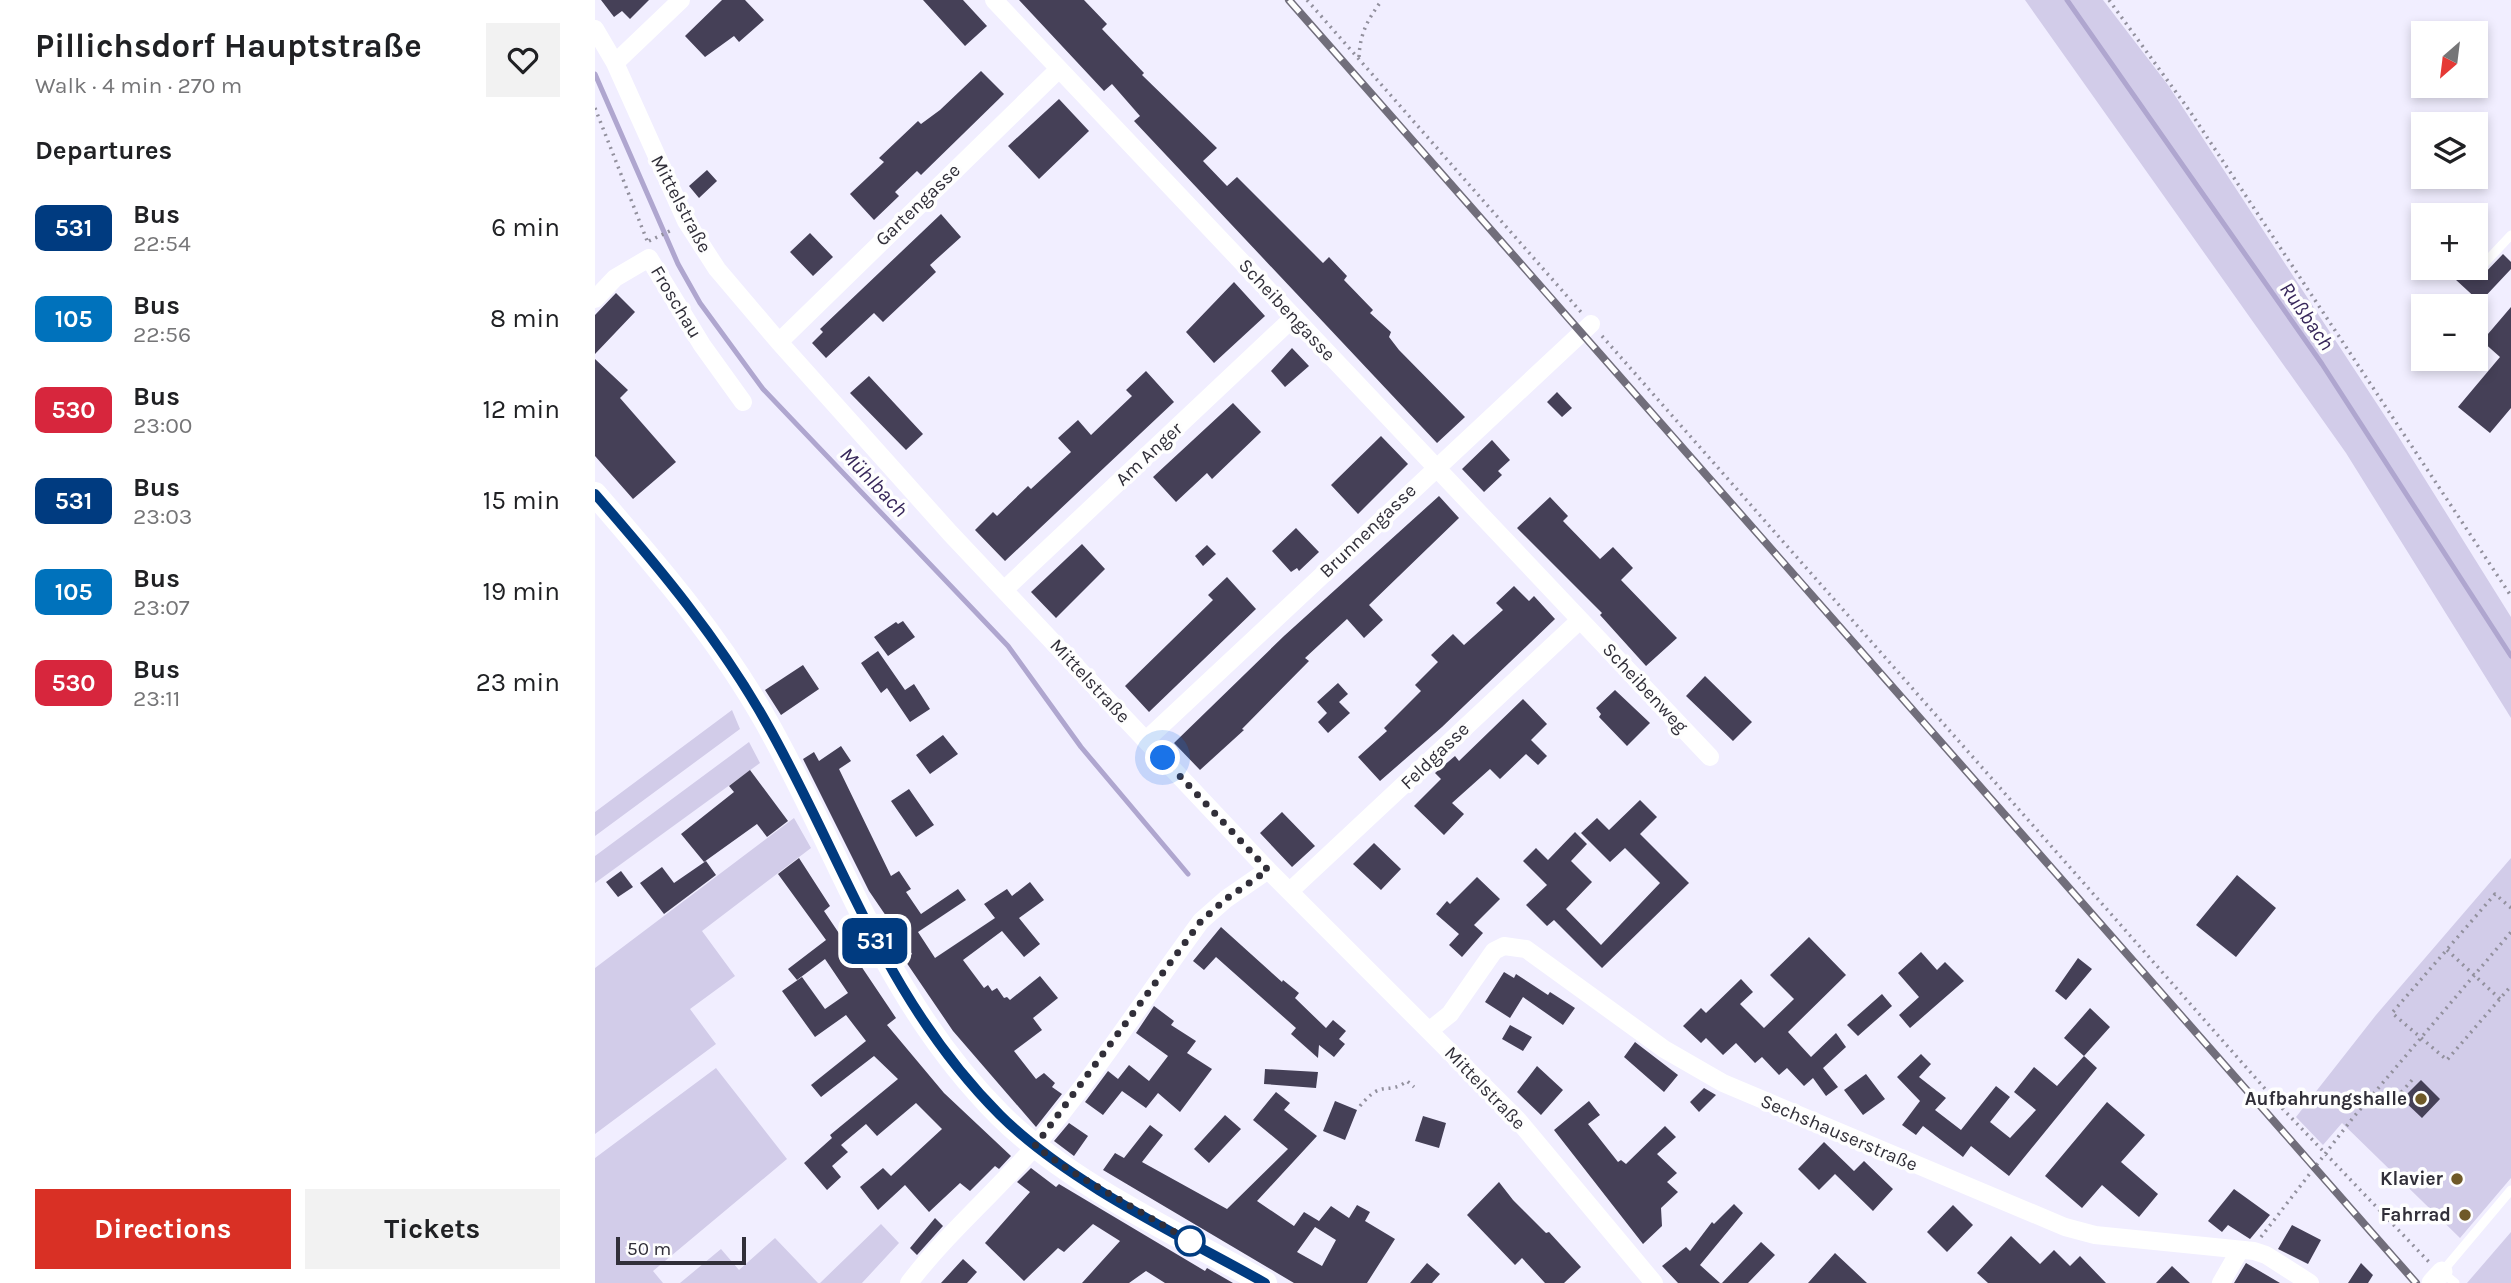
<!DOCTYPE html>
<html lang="en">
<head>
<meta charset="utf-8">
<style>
  body { margin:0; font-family:Karla,sans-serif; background:#f2f2f2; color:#202124; height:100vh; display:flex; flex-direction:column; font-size:26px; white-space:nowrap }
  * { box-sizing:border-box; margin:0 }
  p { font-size:23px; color:#757577 }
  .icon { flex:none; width:38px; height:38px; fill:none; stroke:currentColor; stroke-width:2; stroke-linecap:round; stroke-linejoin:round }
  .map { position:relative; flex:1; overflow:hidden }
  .sheet { display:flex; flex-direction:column; background:#fff; width:595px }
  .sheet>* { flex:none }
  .badge { padding:0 14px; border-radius:10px; font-size:24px; line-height:46px }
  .needle { width:46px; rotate:208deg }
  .buttons { position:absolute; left:1816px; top:21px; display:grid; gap:14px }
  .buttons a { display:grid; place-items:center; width:77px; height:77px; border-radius:0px; background:#fff; box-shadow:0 4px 10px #0003; font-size:35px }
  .scale { position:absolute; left:21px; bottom:18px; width:130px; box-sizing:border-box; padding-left:7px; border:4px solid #312f39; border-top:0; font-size:19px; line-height:24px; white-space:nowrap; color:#312f39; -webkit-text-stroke:5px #fefefe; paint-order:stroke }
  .you { position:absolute; width:35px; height:35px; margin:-18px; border:5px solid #fff; border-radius:50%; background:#1a73e8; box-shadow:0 0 0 10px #1a73e833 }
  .map>.badge { position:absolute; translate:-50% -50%; box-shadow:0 0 0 4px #fff }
  h2 { padding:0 35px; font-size:26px; line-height:63px }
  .round { display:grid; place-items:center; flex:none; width:74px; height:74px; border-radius:0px; background:#f2f2f2 }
  .headline { display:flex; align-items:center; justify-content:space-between; height:119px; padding:0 35px }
  h1 { font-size:33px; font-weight:700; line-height:52px }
  .cta { display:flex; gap:14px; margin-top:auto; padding:14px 35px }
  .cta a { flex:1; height:80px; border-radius:0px; background:#d93025; color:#fff; font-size:28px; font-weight:700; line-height:80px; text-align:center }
  .cta a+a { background:#f2f2f2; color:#202124 }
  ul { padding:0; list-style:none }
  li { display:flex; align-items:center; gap:21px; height:91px; padding:0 35px }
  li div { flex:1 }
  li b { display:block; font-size:26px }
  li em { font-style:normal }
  li .badge { min-width:77px; font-weight:700; text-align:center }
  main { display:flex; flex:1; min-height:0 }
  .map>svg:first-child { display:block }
  .green { fill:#d2cce9 }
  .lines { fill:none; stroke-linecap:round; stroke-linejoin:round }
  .stream { stroke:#afa6cf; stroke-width:5 }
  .building { fill:#454057; fill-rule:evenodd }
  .path { stroke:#92909d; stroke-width:3.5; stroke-dasharray:2 5; stroke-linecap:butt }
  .service { stroke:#fff; stroke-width:9 }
  .minor { stroke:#fff; stroke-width:18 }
  .tertiary { stroke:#fff; stroke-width:21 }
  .secondary { stroke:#fff; stroke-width:24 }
  .rail-casing { stroke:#716e7b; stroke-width:8 }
  .rail { stroke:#fefefe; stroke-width:5; stroke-dasharray:16; stroke-linecap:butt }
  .line-casing { stroke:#fff; stroke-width:16 }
  .line { stroke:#003b80; stroke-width:10 }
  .walk { stroke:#312f39; stroke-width:7; stroke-dasharray:0 12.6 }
  .poi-dot { fill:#6f5928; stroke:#fefefe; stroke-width:2.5 }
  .stop-dot { fill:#fff; stroke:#003b80; stroke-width:3.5 }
  .labels { text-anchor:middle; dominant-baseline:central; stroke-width:7; stroke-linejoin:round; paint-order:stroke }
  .street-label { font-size:19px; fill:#312f39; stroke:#fefefe }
  .poi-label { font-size:19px; font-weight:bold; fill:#312f39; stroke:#fefefe; text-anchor:end }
  .water-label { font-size:21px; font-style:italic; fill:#37275a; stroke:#fefefe }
</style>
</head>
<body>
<main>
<section class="sheet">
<div class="headline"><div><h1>Pillichsdorf Hauptstraße</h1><p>Walk · 4 min · 270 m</p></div><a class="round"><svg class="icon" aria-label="heart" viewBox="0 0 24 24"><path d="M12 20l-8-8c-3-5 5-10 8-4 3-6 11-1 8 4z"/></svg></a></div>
<h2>Departures</h2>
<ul>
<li><span class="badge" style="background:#003b80;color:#fff">531</span><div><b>Bus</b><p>22:54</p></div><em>6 min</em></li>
<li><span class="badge" style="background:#0072bc;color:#fff">105</span><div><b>Bus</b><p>22:56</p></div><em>8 min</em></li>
<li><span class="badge" style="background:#d7263d;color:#fff">530</span><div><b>Bus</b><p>23:00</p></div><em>12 min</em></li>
<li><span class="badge" style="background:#003b80;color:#fff">531</span><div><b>Bus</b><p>23:03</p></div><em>15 min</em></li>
<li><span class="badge" style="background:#0072bc;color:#fff">105</span><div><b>Bus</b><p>23:07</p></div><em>19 min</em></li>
<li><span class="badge" style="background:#d7263d;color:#fff">530</span><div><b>Bus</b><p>23:11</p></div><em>23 min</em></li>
</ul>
<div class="cta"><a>Directions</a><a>Tickets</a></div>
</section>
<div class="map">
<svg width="1916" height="1283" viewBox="0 0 1916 1283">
  <rect width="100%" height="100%" fill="#f1eeff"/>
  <path class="green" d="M1430 0H1508L1573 85 1803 436 1916 617V718L1751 453Z
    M137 710 145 729 0 836V812Z
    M154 742 165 763 0 883V856Z
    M199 818 216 848 107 931 140 976 95 1009 121 1044 0 1134V968Z
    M1916 858V1178L1865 1238 1747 1123 1728 1145 1701 1117 1781 1015Z
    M121 1068 192 1159 58 1271 68 1283H0V1158Z
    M286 1224 304 1243 267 1283H225Z
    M1916 1232V1283H1872Z
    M180 1238 223 1283H85L126 1249 144 1270Z"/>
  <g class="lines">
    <path class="stream" d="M1472 0 1727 364 1916 656
      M0 74 83 264 105 303 168 389 413 646 486 747 593 874"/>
  </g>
  <path class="building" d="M6 0H54L35 19 27 11 19 17Z
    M127 0H150L169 20 144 42 139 36 110 57 90 36Z
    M328 0H368L392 26 370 46Z
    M424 0H489L512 24 507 29 549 73 547 75 622 148 608 161 632 186 642 177 728 263 734 257 752 276 749 280 778 310 775 313 796 332 794 337 804 350 870 417 842 443 539 121 545 116 517 84 509 91Z
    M386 71 409 94 326 175 322 171 300 192 304 196 279 220 255 194 289 162 284 158 323 121 326 124 345 110Z
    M464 99 494 131 444 179 413 146Z
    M112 170 122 181 104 198 94 186Z
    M346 214 366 237 335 265 341 272 288 322 279 313 231 358 217 343 228 332 225 329Z
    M215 233 238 257 218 276 195 252Z
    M1908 254 1916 262V269L1885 302 1848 268H1879L1887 276Z
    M639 282 670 316 619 363 591 332Z
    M21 293 40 312 0 354V315Z
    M1916 307V408L1895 433 1863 407 1905 357 1887 341Z
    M697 348 714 366 690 387 676 371Z
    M0 359 33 390 25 398 81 462 38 499 0 456Z
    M551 371 579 402 410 561 380 530 398 512 402 516 433 486 436 489 476 452 463 438 483 420 496 435 537 396 531 390Z
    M274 376 328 434 311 450 255 393Z
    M962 392 977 408 967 417 952 402Z
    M638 403 666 432 617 479 612 473 581 502 558 477Z
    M786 436 813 464 763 514 736 485Z
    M897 440 915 460 903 471 907 475 889 492 867 469Z
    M844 496 864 518 774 605 788 620 769 638 752 619 710 658 714 661 647 729 649 730 605 770 579 743 689 636Z
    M955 497 973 516 968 521 1005 559 1018 547 1038 568 1026 580 1082 638 1051 666 1005 615 1007 613 922 528Z
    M701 528 724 552 704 571 702 568 696 572 677 551Z
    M487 544 510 569 461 618 436 592Z
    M612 545 621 554 608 566 600 556Z
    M632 577 661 609 554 712 530 686 618 600 613 595Z
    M919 586 934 601 939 596 960 619 847 727 785 781 763 757 792 731 789 728 826 691 820 685 843 662 836 655 858 634 869 645 908 610 901 603Z
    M308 621 320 637 293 656 279 637 301 622 303 624Z
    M283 651 310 690 319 684 335 709 315 722 292 688 286 693 266 663Z
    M208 665 224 689 186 715 170 690Z
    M1110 676 1157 722 1138 741 1091 696Z
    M743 683 753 694 744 702 755 713 733 733 723 722 732 713 722 702Z
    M1020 690 1055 723 1032 746 1004 717 1006 714 1001 708Z
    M928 699 952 724 936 740 952 756 943 765 931 754 905 779 895 769 857 803 869 814 849 835 819 806 846 779 840 773 860 756 864 761Z
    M348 735 363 754 335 774 321 755Z
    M246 746 256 761 244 769 296 876 304 871 316 889 311 892 326 914 363 889 371 900 323 932 340 958 400 918 389 904 412 889 417 896 435 882 449 900 424 918 445 944 429 957 407 931 368 960 389 988 393 985 397 991 402 988 409 998 412 997 415 1000 445 976 463 998 438 1018 447 1030 419 1051 441 1079 449 1073 460 1083 457 1087 467 1094 441 1127 358 1031 309 959 317 954 274 891 208 759 219 752 224 761Z
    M155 770 193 821 172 837 162 824 109 862 86 834 139 792 134 786Z
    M314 789 339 825 321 837 296 801Z
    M1045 800 1062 817 1045 834 1094 883 1007 968 959 920 952 926 931 905 952 885 928 861 941 848 953 860 980 832 992 844 976 861 997 882 971 909 1006 945 1065 883 1030 848 1015 862 986 833 1002 818 1014 830Z
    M687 812 720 846 697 867 665 833Z
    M779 843 806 869 786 890 758 864Z
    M204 858 235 906 229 911 301 1018 292 1025 349 1093 416 1156 404 1169 400 1166 375 1191 365 1183 334 1212 310 1185 283 1210 265 1187 288 1168 296 1176 347 1129 321 1103 282 1136 271 1124 246 1145 253 1152 237 1166 246 1177 232 1190 209 1163 237 1138 235 1135 303 1079 279 1056 226 1097 216 1085 271 1041 251 1015 220 1037 187 991 207 977 230 1009 253 993 230 959 202 980 193 969 231 940 183 874Z
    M111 861 121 875 69 914 45 883 67 867 79 883Z
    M26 871 38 887 23 897 11 882Z
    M1642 875 1681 908 1641 957 1601 925Z
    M882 877 905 899 879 925 888 933 867 957 854 945 864 934 841 914 852 901 855 904Z
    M626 927 687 982 688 980 704 993 700 998 731 1028 738 1020 751 1031 744 1039 750 1044 739 1057 724 1045 723 1058 696 1034 701 1028 621 957 609 970 598 961Z
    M1214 937 1251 975 1193 1032 1216 1057 1241 1033 1251 1047 1228 1068 1243 1087 1231 1096 1218 1078 1209 1086 1192 1068 1184 1075 1167 1057 1160 1063 1141 1043 1128 1055 1111 1038 1106 1043 1088 1026 1106 1008 1111 1013 1146 979 1158 992 1145 1004 1169 1028 1199 999 1175 975Z
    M1326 952 1342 970 1350 962 1369 981 1315 1028 1304 1015 1324 997 1303 973Z
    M1483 958 1497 969 1471 1000 1460 991Z
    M909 972 919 978 921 974 953 995 955 992 980 1008 968 1025 928 997 915 1018 890 1002Z
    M1287 994 1297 1006 1263 1036 1252 1025Z
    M559 1006 579 1021 576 1025 601 1041 592 1053 617 1069 585 1112 563 1093 551 1108 527 1091 508 1115 490 1102 513 1071 523 1079 534 1065 554 1081 573 1056 541 1033Z
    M1495 1008 1515 1027 1489 1056 1469 1038Z
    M915 1025 937 1037 928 1051 907 1039Z
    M1040 1042 1083 1075 1069 1092 1029 1057Z
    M1326 1054 1336 1064 1324 1077 1351 1098 1340 1110 1366 1130 1401 1086 1415 1097 1395 1122 1415 1138 1441 1110 1419 1092 1439 1067 1462 1086 1489 1056 1502 1068 1414 1176 1376 1146 1368 1157 1328 1126 1321 1135 1307 1125 1325 1101 1302 1077Z
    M942 1066 968 1090 946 1115 922 1092Z
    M670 1069 723 1072 721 1088 669 1084Z
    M1271 1074 1290 1099 1268 1115 1249 1090Z
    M1826 1080 1845 1099 1827 1118 1807 1099Z
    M1109 1088 1121 1095 1104 1112 1095 1102Z
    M681 1092 695 1103 689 1110 722 1136 662 1201 699 1226 709 1212 724 1221 736 1206 754 1218 762 1205 775 1212 770 1221 800 1239 772 1283H699L508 1170 520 1153 529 1158 555 1125 568 1135 547 1162 632 1209 693 1149 658 1120ZM720 1227 741 1240 727 1266 702 1252Z
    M740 1101 762 1110 750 1140 728 1131Z
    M994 1101 1005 1115 993 1124 1023 1162 1026 1160 1031 1164 1070 1126 1081 1137 1062 1154 1082 1173 1072 1182 1083 1192 1066 1208 1067 1226 1048 1244 959 1130Z
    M1512 1102 1550 1135 1526 1162 1563 1194 1544 1217 1507 1185 1487 1208 1450 1176Z
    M630 1115 646 1129 614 1163 599 1149Z
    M828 1116 851 1123 844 1148 820 1141Z
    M474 1123 493 1136 479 1156 459 1141Z
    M1229 1142 1259 1171 1269 1161 1298 1189 1278 1211 1240 1174 1224 1190 1203 1169Z
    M436 1168 461 1187 464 1184 610 1271 612 1268 638 1283H570L551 1271 534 1283H487L525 1241 498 1224 469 1252 463 1248 429 1281 390 1243 435 1192 422 1182Z
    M904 1182 918 1200 951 1233 954 1232 986 1267 969 1283H950L927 1258 920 1265 872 1215Z
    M1639 1189 1675 1215 1655 1239 1633 1225 1627 1232 1613 1221Z
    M1139 1204 1148 1213 1105 1265 1125 1283H1083L1067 1266 1091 1247 1095 1251 1117 1222 1119 1224Z
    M1358 1205 1378 1225 1352 1252 1332 1232Z
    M340 1218 348 1226 322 1255 315 1248Z
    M1697 1225 1726 1240 1713 1264 1683 1249Z
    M1416 1236 1445 1264 1459 1250 1475 1266 1485 1256 1511 1283H1393L1382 1273Z
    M1166 1242 1180 1255 1153 1283H1127Z
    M1240 1253 1272 1283H1213Z
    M368 1259 382 1272 372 1283H346Z
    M832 1263 845 1274 837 1283H815Z
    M1651 1263 1685 1283H1639Z
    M1766 1263 1778 1275 1773 1283H1753Z
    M1577 1266 1595 1283H1561Z"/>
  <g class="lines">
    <path class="path" d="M712 0 986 312
      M1514 0 1594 110 1916 596
      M764 57C765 33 773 19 787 0
      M0 108 53 243
      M54 241 79 229
      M1007 336 1686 1107 1834 1262
      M1916 908 1900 894 1797 1013 1852 1060 1916 986
      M1852 950 1905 999
      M1774 1099 1801 1098 1818 1079
      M765 1106C789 1077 791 1097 812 1081L819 1087
      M1666 1237 1757 1119 1916 932"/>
    <path class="service" d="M1887 266 1916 235
      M1860 1283 1847 1272 1916 1190"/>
    <path class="minor" d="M399 0 1115 757
      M0 29 20 63 91 221 122 269 184 342 355 533 673 870 922 1119 1059 1283
      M20 63 86 0
      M0 299 20 278 54 258 107 345 148 402
      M184 342 464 69
      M409 590 699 317
      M551 740 996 324
      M695 891 985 620
      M835 1030 855 1014 899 951 909 946 931 949 1069 1049 1128 1083 1470 1227 1500 1235 1659 1251 1671 1255 1715 1283
      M314 1283C352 1233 400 1193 441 1145 500 1075 551 996 606 921L631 899 673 870
      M1626 1283 1645 1250"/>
    <path class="tertiary" d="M1837 1283 1847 1272"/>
    <path class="secondary" d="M0 494C63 567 125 639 172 723 249 860 290 1000 405 1115 474 1184 585 1235 670 1283"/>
    <g class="rail-casing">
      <path id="rail" d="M694 0 1821 1283"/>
    </g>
    <use href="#rail" class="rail"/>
  </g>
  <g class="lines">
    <g class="line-casing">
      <path id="line" d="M0 494C63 566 125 640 172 724 249 860 290 1000 405 1115 472 1182 586 1236 670 1283"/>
    </g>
    <use href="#line" class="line"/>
    <path class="walk" d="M568 758 673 870 631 899 606 921 440 1146 474 1170 595 1241"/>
  </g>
  <g class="poi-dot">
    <circle cx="1826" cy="1099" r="7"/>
    <circle cx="1862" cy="1179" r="7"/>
    <circle cx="1870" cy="1215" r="7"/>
  </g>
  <circle class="stop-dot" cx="595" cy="1241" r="14"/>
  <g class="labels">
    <g class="street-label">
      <text transform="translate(86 204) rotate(62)">Mittelstraße</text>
      <text transform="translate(323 205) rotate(-44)">Gartengasse</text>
      <text transform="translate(81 302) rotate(59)">Froschau</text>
      <text transform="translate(692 310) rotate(47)">Scheibengasse</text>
      <text transform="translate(554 454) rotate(-43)">Am Anger</text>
      <text transform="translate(773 531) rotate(-44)">Brunnengasse</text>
      <text transform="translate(495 681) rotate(47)">Mittelstraße</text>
      <text transform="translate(1050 688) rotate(47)">Scheibenweg</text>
      <text transform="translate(840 756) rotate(-44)">Feldgasse</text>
      <text transform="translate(890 1088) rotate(46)">Mittelstraße</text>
      <text transform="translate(1244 1133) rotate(23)">Sechshauserstraße</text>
    </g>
    <g class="poi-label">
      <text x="1812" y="1099">Aufbahrungshalle</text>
      <text x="1848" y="1179">Klavier</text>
      <text x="1856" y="1215">Fahrrad</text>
    </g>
    <g class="water-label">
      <text transform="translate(1712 316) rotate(55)">Rußbach</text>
      <text transform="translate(279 482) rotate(46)">Mühlbach</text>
    </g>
  </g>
</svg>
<div class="buttons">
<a><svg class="needle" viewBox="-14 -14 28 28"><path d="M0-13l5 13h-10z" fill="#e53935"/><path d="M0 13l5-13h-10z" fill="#757577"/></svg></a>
<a><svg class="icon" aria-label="layers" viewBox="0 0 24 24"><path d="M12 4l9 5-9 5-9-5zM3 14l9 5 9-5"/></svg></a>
<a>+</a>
<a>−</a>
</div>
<div class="scale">50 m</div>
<div class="you" style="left:568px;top:758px"></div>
<b class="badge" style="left:280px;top:941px;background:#003b80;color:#fff">531</b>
</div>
</main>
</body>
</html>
